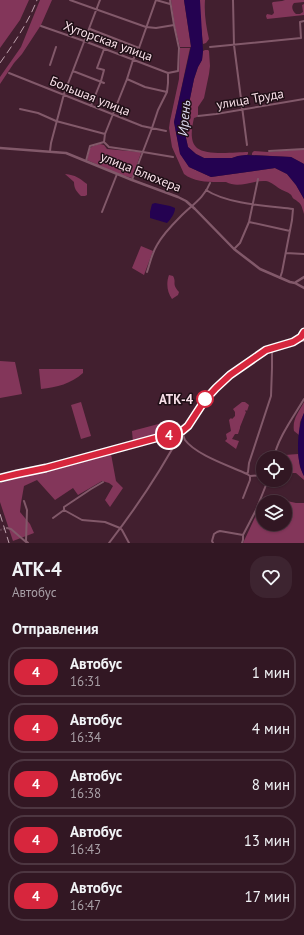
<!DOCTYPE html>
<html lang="ru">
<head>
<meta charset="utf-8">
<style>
  body { margin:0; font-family:"PT Sans",sans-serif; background:#3d2430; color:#f1f3f6; height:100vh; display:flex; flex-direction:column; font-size:15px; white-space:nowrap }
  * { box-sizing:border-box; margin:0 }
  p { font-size:13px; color:#a89fa6 }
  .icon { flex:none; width:22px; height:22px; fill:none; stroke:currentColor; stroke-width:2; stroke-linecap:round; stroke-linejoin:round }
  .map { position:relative; height:543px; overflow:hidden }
  .panel { display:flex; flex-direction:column; background:#321723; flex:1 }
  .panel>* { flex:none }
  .badge { padding:0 8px; border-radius:13px; font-size:14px; line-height:26px }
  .tools { position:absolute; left:256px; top:451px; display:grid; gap:8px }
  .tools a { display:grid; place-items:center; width:36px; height:36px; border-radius:50%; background:#321723; box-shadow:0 1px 3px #0004,0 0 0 1px #4d3641; font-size:20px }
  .map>.badge { position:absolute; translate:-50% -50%; box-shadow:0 0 0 2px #fff }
  h2 { padding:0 12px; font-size:15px; line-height:36px }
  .round { display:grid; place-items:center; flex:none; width:42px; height:42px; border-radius:16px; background:#3d2430 }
  .summary { display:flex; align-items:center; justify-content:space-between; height:68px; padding:0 12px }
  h1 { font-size:19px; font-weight:600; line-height:30px }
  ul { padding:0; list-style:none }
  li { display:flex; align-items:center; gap:12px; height:50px; margin:0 8px 6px; padding:0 4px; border:2px solid #4d3641; border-radius:16px }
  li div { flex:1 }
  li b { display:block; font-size:15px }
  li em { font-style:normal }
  li .badge { min-width:44px; font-weight:700; text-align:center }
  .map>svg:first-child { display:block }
  .green { fill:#83365a; fill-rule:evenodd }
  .water { fill:#240251 }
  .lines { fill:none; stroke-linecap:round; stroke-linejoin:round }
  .minor-tunnel { stroke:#5d3c4b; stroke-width:2; stroke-dasharray:2 1; stroke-linecap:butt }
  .minor { stroke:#82596a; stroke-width:2 }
  .tertiary { stroke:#82596a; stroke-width:2.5 }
  .primary { stroke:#9e9258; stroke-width:3 }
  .rail { stroke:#bfa2ae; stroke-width:1; stroke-dasharray:8 4; stroke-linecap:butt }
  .line-casing { stroke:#fff; stroke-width:9 }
  .line { stroke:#d7263d; stroke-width:6 }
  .stop-dot { fill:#fff; stroke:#d7263d; stroke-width:2 }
  .labels { text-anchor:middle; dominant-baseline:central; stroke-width:3; stroke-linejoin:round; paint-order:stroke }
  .street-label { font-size:13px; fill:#f8dfe8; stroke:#1f0f16 }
  .stop-label { font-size:13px; font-weight:bold; fill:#f8dfe8; stroke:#1f0f16; text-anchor:end }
  .water-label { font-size:14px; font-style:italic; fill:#dedbf1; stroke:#1f0f16 }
</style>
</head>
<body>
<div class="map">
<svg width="304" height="543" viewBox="0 0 304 543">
  <rect width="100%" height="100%" fill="#421f2f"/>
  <path class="green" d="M0 0H29L20 20 0 48Z
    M40 0H52L41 25 22 54 14 63 0 84V77L21 47Z
    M171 0H184L191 47H180L175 27Z
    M200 0H205C204 13 206 26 209 39L206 43 203 44 200 19Z
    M285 0H304V2L294 3C291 6 292 11 296 14H300L303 12 302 5 304 4V15L267 19 266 16 267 14 272 15 274 13 272 3 273 2 282 1Z
    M180 48H190L174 122 180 153 189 167 211 177 275 168 287 174 296 185 304 199V214C303 211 302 207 301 205 299 202 297 201 294 199 292 198 292 195 290 194 288 192 284 191 282 190 276 187 272 182 266 181 252 180 239 189 226 182 212 182 195 183 184 174L172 147 169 128 170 121 179 79Z
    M205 50H208L209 51 210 66 209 74 204 98 198 107V115H197V117L194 118C192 127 189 141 197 148 207 156 236 152 248 152V154L247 155 238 156 232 158H204L196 154 188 147 186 138V118L194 79 198 67 202 60 203 51Z
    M100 144 104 145 107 149 140 152 141 153 132 178 118 174 87 160 90 148 93 146Z
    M304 149V164L291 157 252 155V153L254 151 268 152Z
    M65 174C76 175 79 178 87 184V195L85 196H81C76 191 74 188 74 182Z
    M141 246 153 251 144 275 132 268Z
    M169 275 173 276C177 283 171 283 179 292L178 295 172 299C167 292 166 283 169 275Z
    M0 361 15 362 22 394 0 398Z
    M39 369H83V373C71 384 57 387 41 389Z
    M81 402 91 436 81 439 71 405Z
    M242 402H245L249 405 247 411 246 410 245 411 246 412 240 427V428L238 434H235L232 439 239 441 236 449 225 441 227 439 226 434 231 431 229 420 231 418 232 419 235 416V412L233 409Z
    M304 402V413L300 422 299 435 294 431C292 419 299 412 304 402Z
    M166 422 168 430 171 433 133 443 132 431Z
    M111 454 116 481 123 488 110 507 105 500 113 486 109 483 102 481 78 495 73 488 55 500 37 480 24 486 21 503 20 512 30 524 34 533 13 541 0 502V483Z
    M275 454 285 455 298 454 300 467 304 476V480L296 473H285V458H275Z
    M265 496 296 503H304V543H243ZM263 502H285V524H263Z"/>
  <path class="water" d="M184 0H200L203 51 202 60 198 67 194 79 186 118V138L188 147 196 154 204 158H232L238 156 246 155 291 157 304 164V199L296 185 287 174 275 168 211 177 189 167 180 154 174 122 191 46Z
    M155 203 170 206 175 208C175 213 171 219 167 223L150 218V212L152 204Z
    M304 413V476C295 460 297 429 304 413Z"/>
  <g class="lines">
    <path class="minor-tunnel" d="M0 530 7 528"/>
    <path class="minor" d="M70 0 146 27 156 28 174 25
      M156 0 170 4
      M233 0 234 45 247 145
      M41 26 84 41 168 73
      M90 29 139 48
      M210 47 301 38 300 22 304 21
      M50 65 56 47
      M73 71 104 83
      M9 73 142 126 166 131
      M127 79 145 87 167 92
      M91 106 101 81 104 70 97 68 104 49
      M20 109 38 113 56 121 105 134
      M198 116 216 114 304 99
      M104 142 109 147 143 152 173 157
      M50 151 51 143 64 94 100 0
      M269 151 304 149
      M86 161 90 146 104 142 105 134 127 79 133 60 139 48 156 0
      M132 180 152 128 158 110 167 92 168 83V73L178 71 179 48 174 25 170 0
      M206 190C227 204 268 206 293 209L292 220 282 272 280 278
      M102 212 117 174
      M249 222 290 231
      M234 249 240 243 249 222 258 179
      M286 253 304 254
      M147 272C150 263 152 253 157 245 163 234 172 225 181 216 191 206 205 197 210 183
      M297 340 304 341
      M182 431C183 434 184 438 185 440 196 455 230 466 247 474L250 476V480L243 498
      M274 458C277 439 294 416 304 399
      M247 474 248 472 249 463 271 396 272 368V353L271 348
      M250 476 263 475
      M24 501 27 510 26 541 28 543
      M64 510V507L91 489 103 482
      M53 518 64 510 82 520 105 522 120 528 122 530 129 543
      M7 528 11 529 26 542
      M109 543C136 508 161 471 182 431
      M213 543 212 541 214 534 217 532 220 531 243 535
      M242 543 243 540V535L256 510 268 480"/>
    <path class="tertiary" d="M0 148 66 153 132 180 178 197 186 201 195 209 234 249 260 269 290 282 295 283 304 288
      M296 282 304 277"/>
    <path class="primary" d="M0 478 17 474 46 468 182 431 188 426 205 400 216 388 230 375 267 350 293 342 301 337 304 332"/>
    <path class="rail" d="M0 63C14 43 28 23 37 0
      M0 514 9 543"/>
  </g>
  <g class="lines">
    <g class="line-casing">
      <path id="line" d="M0 478 17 474 46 468 182 431 188 426 205 400 216 388 230 375 266 350 293 342 301 337 304 332"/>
    </g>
    <use href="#line" class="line"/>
  </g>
  <circle class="stop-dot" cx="205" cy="399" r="8"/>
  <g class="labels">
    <g class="street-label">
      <text transform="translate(108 41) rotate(20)">Хуторская улица</text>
      <text transform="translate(90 96) rotate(22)">Большая улица</text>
      <text transform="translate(250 99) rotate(-10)">улица Труда</text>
      <text transform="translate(141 172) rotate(22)">улица Блюхера</text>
    </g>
    <g class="stop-label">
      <text x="193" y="399">АТК-4</text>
    </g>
    <g class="water-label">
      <text transform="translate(184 118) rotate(-85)">Ирень</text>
    </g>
  </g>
</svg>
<div class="tools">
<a><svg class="icon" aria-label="locate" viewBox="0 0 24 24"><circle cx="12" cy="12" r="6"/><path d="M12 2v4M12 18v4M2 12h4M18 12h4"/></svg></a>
<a><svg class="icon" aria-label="layers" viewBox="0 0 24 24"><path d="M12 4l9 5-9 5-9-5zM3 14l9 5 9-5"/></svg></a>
</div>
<b class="badge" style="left:169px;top:435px;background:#d7263d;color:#fff">4</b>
</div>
<section class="panel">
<div class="summary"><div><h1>АТК-4</h1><p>Автобус</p></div><a class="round"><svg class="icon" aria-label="heart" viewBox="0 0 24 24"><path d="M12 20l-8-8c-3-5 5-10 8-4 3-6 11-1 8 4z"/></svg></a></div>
<h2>Отправления</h2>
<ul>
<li><span class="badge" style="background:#d7263d;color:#fff">4</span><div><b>Автобус</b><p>16:31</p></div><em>1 мин</em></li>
<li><span class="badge" style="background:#d7263d;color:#fff">4</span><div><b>Автобус</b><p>16:34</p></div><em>4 мин</em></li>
<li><span class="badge" style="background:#d7263d;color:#fff">4</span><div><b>Автобус</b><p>16:38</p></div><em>8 мин</em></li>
<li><span class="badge" style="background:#d7263d;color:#fff">4</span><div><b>Автобус</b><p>16:43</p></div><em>13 мин</em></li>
<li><span class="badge" style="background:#d7263d;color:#fff">4</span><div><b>Автобус</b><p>16:47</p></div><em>17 мин</em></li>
</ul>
</section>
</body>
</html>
